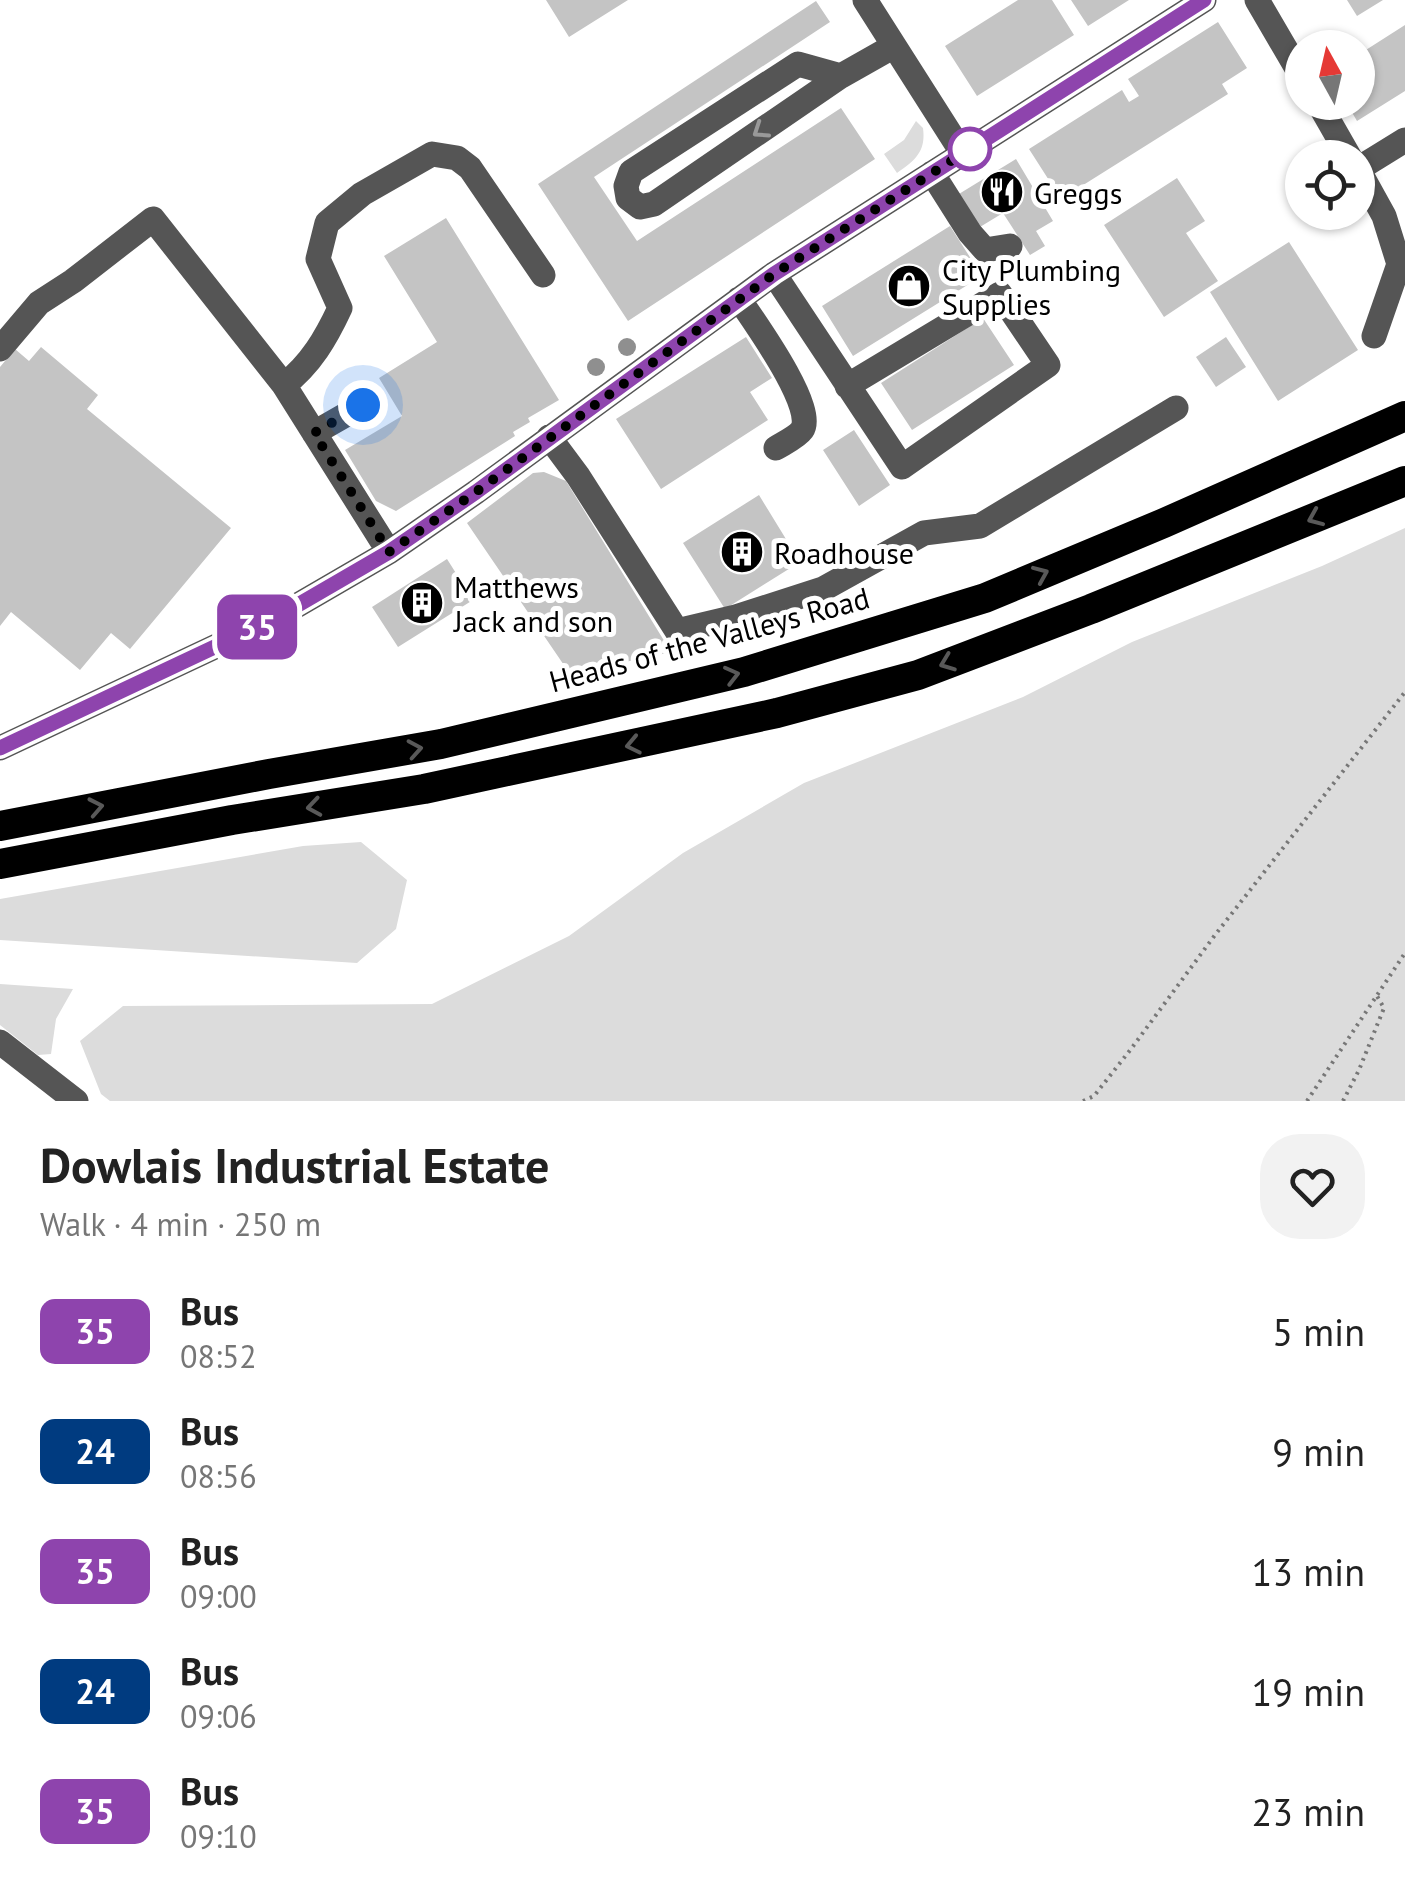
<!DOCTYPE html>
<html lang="en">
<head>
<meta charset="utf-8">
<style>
  body { margin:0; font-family:"PT Sans",sans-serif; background:#f2f2f2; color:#222; height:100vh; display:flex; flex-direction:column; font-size:38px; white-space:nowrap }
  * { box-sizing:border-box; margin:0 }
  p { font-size:32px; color:#767676 }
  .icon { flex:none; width:55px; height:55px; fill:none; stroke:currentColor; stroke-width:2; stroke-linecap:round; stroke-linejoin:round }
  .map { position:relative; height:1101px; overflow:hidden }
  .details { display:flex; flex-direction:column; background:#fff; flex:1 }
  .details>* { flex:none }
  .badge { padding:0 20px; border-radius:15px; font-size:35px; line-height:65px }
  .needle { width:65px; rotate:352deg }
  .tools { position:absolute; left:1285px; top:30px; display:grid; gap:20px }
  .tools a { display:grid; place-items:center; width:90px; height:90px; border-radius:50%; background:#fff; box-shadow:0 2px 8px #0004; font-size:50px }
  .you { position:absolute; width:50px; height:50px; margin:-25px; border:8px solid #fff; border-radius:50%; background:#1a73e8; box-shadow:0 0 0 15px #1a73e833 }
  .map>.badge { position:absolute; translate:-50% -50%; box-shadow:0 0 0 5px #fff }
  .round { display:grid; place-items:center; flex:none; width:105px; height:105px; border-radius:40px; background:#f2f2f2 }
  .overview { display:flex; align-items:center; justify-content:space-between; height:170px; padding:0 40px }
  h1 { font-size:48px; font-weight:600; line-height:75px }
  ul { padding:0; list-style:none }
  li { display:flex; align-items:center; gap:30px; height:120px; padding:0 40px }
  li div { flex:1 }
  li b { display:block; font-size:38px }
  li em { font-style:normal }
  li .badge { min-width:110px; font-weight:700; text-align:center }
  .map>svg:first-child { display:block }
  .green { fill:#dcdcdc }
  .building { fill:#c4c4c4 }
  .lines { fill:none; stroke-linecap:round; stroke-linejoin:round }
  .path { stroke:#777; stroke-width:4; stroke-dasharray:2.5 5; stroke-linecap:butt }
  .minor { stroke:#555; stroke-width:25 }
  .highway { stroke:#000; stroke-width:30 }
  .tree { fill:#8f8f8f }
  .oneway { stroke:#999 }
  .oneway2 { stroke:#595959 }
  .line-casing { stroke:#fff; stroke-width:22 }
  .line { stroke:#8e44ad; stroke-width:15 }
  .walk { stroke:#000; stroke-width:10; stroke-dasharray:0 18 }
  .stop-dot { fill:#fff; stroke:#8e44ad; stroke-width:5 }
  .labels { text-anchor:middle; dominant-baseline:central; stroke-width:10; stroke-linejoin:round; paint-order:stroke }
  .poi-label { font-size:30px; fill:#000; stroke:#fff; text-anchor:start }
  .street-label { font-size:30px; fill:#000; stroke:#fff }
</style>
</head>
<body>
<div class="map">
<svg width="1405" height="1101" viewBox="0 0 1405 1101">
  <rect width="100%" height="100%" fill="#fff"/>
  <path class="green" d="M916 121 923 128C926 151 916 160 897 173L884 154 904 140Z
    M1405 528V1101H110L101 1094 80 1041 123 1006 432 1004 569 936 683 853 804 783 1023 697 1132 642 1322 566Z
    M361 842 407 880 396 929 357 963 0 940V899L303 846Z
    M0 984 73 989 56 1019 51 1054 38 1055 0 1025Z"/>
  <path class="building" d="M546 0H628L569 37Z
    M1018 0H1052L1074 35 977 96 945 46Z
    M1071 0H1129L1088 26Z
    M1347 0H1383L1357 16Z
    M816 1 830 22 594 177 637 241 841 108 875 159 628 321 538 184Z
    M1218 22 1247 68 1222 84 1228 94 1061 199 1029 149 1122 90 1129 102 1139 96 1128 79Z
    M1405 25V91L1357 121 1346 102H1358V55Z
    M1016 159 1053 221 1036 231 1045 246 1030 255 1003 213 975 230 954 197Z
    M1177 178 1205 221 1186 233 1218 281 1164 317 1104 225Z
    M446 218 559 400 528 418 530 422 513 432 515 436 396 511 376 501 345 450 402 416 379 378 437 342 384 256Z
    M950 226 982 276 853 356 822 306Z
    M1289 242 1358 350 1278 401 1210 292Z
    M983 318 1014 365 912 430 881 383Z
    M746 337 772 378 750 392 768 420 661 489 616 419Z
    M1226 337 1246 367 1216 387 1196 357Z
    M41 347 98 395 87 409 231 528 130 649 111 633 80 670 11 612 0 626V367L15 349 29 361Z
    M854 430 890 485 859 506 823 450Z
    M544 472 566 481 671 652 570 674 467 523 533 473Z
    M759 495 800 562 725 609 683 543Z
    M447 559 473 600 398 647 372 607Z"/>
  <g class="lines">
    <path class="path" d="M1083 1101 1094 1096 1131 1049 1215 935 1405 692
      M1307 1101 1405 953
      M1343 1101 1359 1070 1384 1008 1377 996"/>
    <path class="minor" d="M865 0 963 154
      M1257 0 1302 77
      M841 76 798 64 631 172 626 186 628 198 640 207 654 204 841 76 894 46
      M1318 102 1350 158
      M1358 169 1384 216 1399 264 1374 336
      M1358 169 1405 140
      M932 173 970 233 985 250 1010 246
      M774 274 902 467 1048 365 1000 294 847 386
      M739 299C753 320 817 408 802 430 797 437 784 443 776 448
      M0 349 39 303 73 281 153 219 284 385 389 552
      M284 385C311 364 326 338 340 308L318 259 327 223 362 194 432 154 457 158 470 168 543 275
      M314 433 363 405
      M549 437 578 476 677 631 736 617 823 589 924 533 980 526 1176 408
      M0 748 272 620 389 552 476 492 774 274 1204 0
      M0 1042 76 1101"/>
    <path class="highway" d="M0 826 269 774 441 744 744 672 985 598 1164 523 1405 416
      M0 864 232 820 424 789 777 713 918 675 1091 609 1405 481"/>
  </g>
  <g class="tree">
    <circle cx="627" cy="347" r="9"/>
    <circle cx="596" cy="367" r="9"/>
  </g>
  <defs><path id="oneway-chevron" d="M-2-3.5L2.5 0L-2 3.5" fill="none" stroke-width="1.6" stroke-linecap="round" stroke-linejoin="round" transform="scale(2.5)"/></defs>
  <use class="oneway" href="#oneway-chevron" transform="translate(760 131) rotate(146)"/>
  <g class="oneway2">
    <use href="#oneway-chevron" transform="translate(1315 518) rotate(157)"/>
    <use href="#oneway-chevron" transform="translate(1041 574) rotate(-23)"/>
    <use href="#oneway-chevron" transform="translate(947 663) rotate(159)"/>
    <use href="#oneway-chevron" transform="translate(732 675) rotate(-14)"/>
    <use href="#oneway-chevron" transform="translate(633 745) rotate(168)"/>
    <use href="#oneway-chevron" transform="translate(415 749) rotate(-10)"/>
    <use href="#oneway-chevron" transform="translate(96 807) rotate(-11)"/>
    <use href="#oneway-chevron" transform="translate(314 807) rotate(171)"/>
  </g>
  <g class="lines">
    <g class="line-casing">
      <path id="line" d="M0 748 272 620 389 552 476 492 774 274 1204 0"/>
    </g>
    <use href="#line" class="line"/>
    <path class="walk" d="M363 405 314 433 389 552 476 492 774 274 970 149"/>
  </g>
  <defs>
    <g id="restaurant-disc" transform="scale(2.25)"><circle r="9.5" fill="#000" stroke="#fff"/><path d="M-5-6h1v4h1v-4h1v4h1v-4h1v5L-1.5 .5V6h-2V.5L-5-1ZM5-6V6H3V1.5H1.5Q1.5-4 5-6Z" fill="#fff"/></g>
    <g id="shop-disc" transform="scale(2.25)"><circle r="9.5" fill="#000" stroke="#fff"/><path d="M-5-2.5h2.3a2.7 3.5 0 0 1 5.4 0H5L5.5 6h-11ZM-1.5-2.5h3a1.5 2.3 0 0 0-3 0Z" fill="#fff"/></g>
    <g id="building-disc" transform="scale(2.25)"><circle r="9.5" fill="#000" stroke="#fff"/><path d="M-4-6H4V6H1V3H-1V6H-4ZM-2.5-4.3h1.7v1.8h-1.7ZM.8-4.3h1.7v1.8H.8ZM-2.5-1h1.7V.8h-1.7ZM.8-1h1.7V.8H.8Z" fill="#fff"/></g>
  </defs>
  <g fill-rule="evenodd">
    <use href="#restaurant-disc" x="1002" y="192"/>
    <use href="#shop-disc" x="909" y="286"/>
    <use href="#building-disc" x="742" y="552"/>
    <use href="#building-disc" x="422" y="603"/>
  </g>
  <circle class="stop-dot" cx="970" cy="149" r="20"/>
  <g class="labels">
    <g class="poi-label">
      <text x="1034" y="192">Greggs</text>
      <text x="942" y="269">City Plumbing<tspan x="942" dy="34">Supplies</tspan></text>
      <text x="774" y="552">Roadhouse</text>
      <text x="454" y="586">Matthews<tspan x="454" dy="34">Jack and son</tspan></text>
    </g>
    <g class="street-label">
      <text transform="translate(709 639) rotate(-15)">Heads of the Valleys Road</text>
    </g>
  </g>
</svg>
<div class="tools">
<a><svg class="needle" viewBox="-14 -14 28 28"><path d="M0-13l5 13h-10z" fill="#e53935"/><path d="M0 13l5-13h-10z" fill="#767676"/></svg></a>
<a><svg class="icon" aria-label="locate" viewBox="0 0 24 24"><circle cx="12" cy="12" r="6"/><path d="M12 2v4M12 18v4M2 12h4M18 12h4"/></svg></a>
</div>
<div class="you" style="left:363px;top:405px"></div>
<b class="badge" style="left:257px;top:627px;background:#8e44ad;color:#fff">35</b>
</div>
<section class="details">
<div class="overview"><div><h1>Dowlais Industrial Estate</h1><p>Walk · 4 min · 250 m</p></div><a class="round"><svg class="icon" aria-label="heart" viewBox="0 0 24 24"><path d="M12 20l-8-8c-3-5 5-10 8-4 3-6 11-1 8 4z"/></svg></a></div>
<ul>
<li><span class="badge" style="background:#8e44ad;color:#fff">35</span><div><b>Bus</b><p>08:52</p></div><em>5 min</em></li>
<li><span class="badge" style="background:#003b80;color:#fff">24</span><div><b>Bus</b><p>08:56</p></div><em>9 min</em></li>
<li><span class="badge" style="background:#8e44ad;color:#fff">35</span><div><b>Bus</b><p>09:00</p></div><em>13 min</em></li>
<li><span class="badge" style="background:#003b80;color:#fff">24</span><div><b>Bus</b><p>09:06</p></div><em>19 min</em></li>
<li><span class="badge" style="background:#8e44ad;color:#fff">35</span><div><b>Bus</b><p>09:10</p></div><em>23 min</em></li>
</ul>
</section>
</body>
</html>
